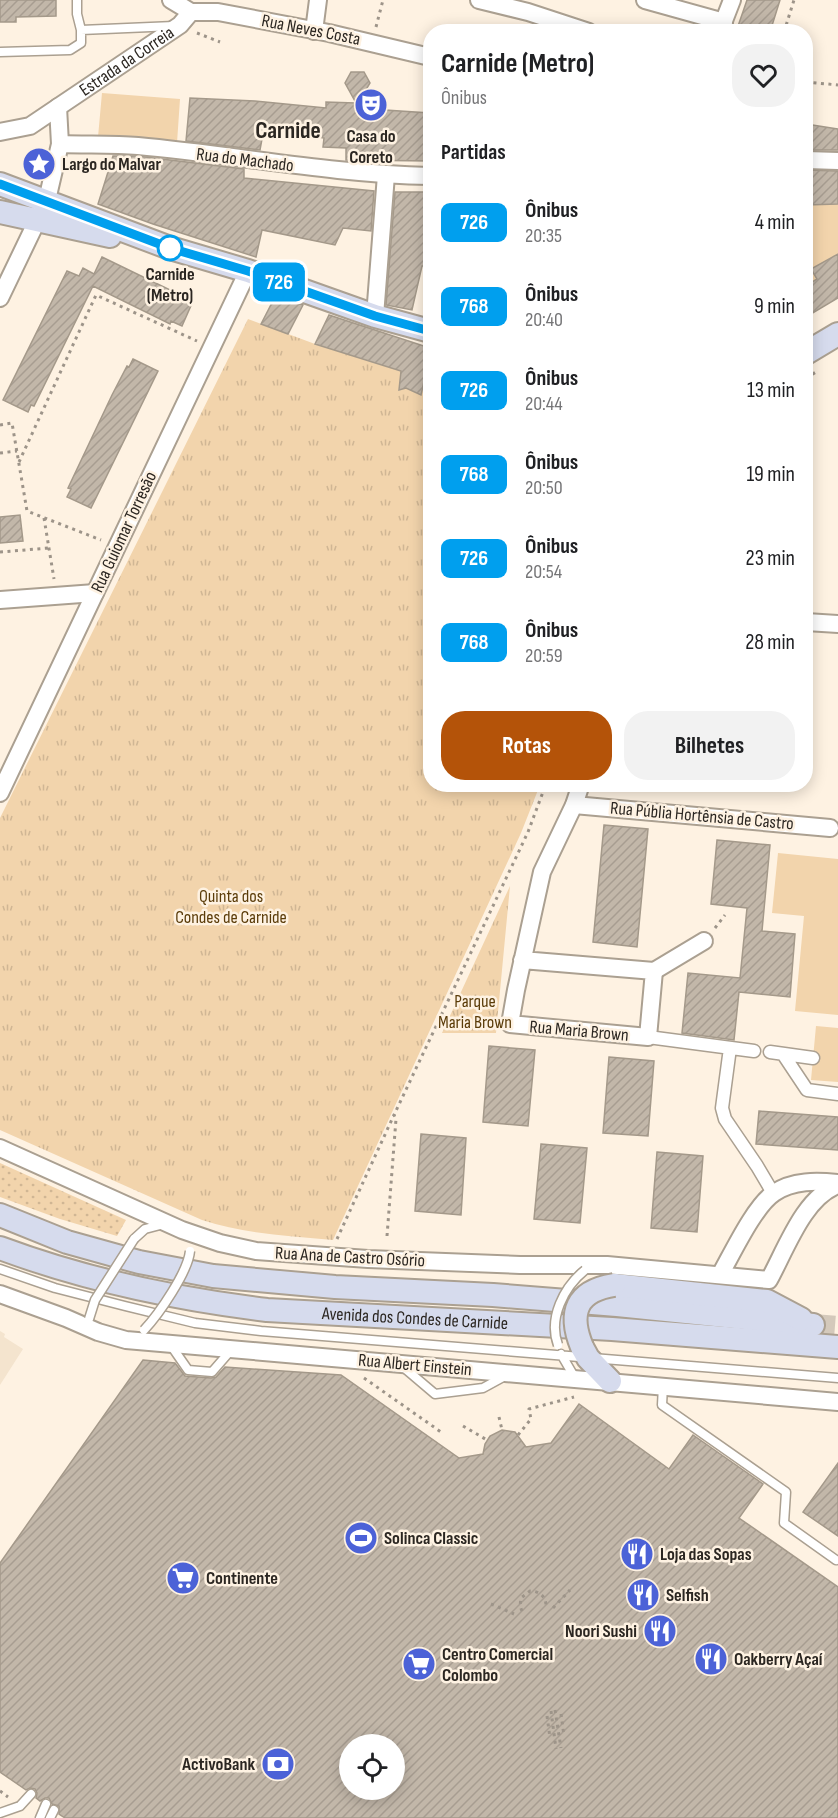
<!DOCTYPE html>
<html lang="pt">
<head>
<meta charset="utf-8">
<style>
  body { margin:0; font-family:"Sofia Sans Condensed",sans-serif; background:#f2f2f2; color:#202124; height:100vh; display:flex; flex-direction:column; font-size:22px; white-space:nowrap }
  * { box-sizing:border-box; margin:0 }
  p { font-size:20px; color:#757577 }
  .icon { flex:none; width:33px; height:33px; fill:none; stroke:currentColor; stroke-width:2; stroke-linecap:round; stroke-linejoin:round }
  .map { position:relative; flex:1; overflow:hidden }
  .sheet { position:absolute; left:423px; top:24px; width:390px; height:768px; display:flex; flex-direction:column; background:#fff; border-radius:24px; box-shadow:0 3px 15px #0003 }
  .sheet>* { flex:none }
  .badge { padding:0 12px; border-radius:9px; font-size:21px; line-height:39px }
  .tools { position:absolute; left:339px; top:1734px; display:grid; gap:12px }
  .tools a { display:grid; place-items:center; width:66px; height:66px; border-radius:50%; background:#fff; box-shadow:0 3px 15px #0003; font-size:30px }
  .map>.badge { position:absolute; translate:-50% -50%; box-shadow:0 0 0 3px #fff }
  h2 { padding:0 18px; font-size:22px; line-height:54px }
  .round { display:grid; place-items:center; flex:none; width:63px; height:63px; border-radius:24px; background:#f2f2f2 }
  .headline { display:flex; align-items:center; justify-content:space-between; height:102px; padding:0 18px }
  h1 { font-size:28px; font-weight:700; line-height:45px }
  .button { display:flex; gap:12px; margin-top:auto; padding:12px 18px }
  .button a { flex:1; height:69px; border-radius:24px; background:#b45309; color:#fff; font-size:24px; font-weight:700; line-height:69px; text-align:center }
  .button a+a { background:#f2f2f2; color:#202124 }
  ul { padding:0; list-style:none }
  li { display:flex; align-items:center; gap:18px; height:84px; padding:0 18px }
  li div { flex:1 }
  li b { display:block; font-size:22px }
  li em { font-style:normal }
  li .badge { min-width:66px; font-weight:700; text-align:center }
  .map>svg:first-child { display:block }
  .built { fill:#f4e4ce }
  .grass { fill:url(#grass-dots) }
  .park { fill:url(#park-tufts) }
  .garden { fill:#f2d4ac }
  .building { fill:url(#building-hatch); stroke:#a4998a; stroke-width:1.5; fill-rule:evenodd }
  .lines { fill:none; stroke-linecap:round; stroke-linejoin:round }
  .secondary-tunnel { stroke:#d4c9bb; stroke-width:22; stroke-dasharray:22 11; stroke-linecap:butt }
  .service-casing { stroke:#aba091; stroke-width:11 }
  .pedestrian-casing { stroke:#aba091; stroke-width:15 }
  .minor-casing { stroke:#aba091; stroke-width:20 }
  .secondary-casing { stroke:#aba091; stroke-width:26 }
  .path { stroke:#9d9489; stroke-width:3; stroke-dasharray:3 4.5; stroke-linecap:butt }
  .service { stroke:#fff; stroke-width:8 }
  .pedestrian { stroke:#fff; stroke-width:12 }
  .minor { stroke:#fff; stroke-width:16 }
  .secondary { stroke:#d6dbed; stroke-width:22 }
  .service-bridge-casing { stroke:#aba091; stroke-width:11; stroke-linecap:butt }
  .secondary-bridge-casing { stroke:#aba091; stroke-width:26; stroke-linecap:butt }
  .service-bridge { stroke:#fff; stroke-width:8 }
  .secondary-bridge { stroke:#d6dbed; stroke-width:22 }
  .line-casing { stroke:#fff; stroke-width:14 }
  .line { stroke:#009fee; stroke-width:9 }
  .stop-dot { fill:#fff; stroke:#009fee; stroke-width:3 }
  .labels { text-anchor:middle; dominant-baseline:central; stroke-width:5; stroke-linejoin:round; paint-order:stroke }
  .street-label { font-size:18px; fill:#2b2621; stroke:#fef2e2 }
  .poi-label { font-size:18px; font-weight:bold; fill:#2b2621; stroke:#fef2e2; text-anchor:start }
  .stop-label { font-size:18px; font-weight:bold; fill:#2b2621; stroke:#fef2e2 }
  .park-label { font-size:18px; fill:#5b3c09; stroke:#fef2e2 }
  .district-label { font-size:24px; font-weight:bold; fill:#2b2621; stroke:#fef2e2 }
</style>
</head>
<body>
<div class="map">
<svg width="838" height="1818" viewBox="0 0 838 1818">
  <defs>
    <pattern id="grass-dots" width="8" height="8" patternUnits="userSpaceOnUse" patternTransform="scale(1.5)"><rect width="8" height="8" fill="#f2d4ac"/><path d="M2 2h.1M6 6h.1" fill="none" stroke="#d0b694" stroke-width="1.8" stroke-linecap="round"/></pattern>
    <pattern id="park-tufts" width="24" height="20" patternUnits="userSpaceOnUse" patternTransform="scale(1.5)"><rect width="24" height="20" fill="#f2d4ac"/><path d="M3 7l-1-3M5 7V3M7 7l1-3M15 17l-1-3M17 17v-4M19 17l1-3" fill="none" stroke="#d0b694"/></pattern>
    <pattern id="building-hatch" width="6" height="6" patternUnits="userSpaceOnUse" patternTransform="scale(1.5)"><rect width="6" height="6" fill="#c2b7a9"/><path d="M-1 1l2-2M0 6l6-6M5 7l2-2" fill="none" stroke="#a79d91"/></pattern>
  </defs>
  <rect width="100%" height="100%" fill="#fef2e2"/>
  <path class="built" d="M0 1331 5 1334 4 1337 23 1349 0 1385Z"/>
  <path class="grass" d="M0 1163 126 1220 117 1236 60 1219 0 1197Z"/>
  <path class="park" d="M248 319 315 344 430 379V784L540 785 521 833 333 1240C288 1236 245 1234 202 1220L0 1130V818Z
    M510 886 496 1033H442Z"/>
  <path class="garden" d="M102 93 180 99 177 143 98 137Z
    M838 204V254L812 269 817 279 806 286V205Z
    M778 853 838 859V1015L795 1011 804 916 772 913Z
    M816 1026 838 1028V1082L811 1080Z"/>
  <path class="building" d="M0 0H56V16L16 17V22H0Z
    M747 0H780L770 32H736Z
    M351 72H364L370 83 355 108 430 113V161L346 160V148L323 147 324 138 264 128 260 150 186 141 190 98 255 101 326 108V102L356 103 345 83Z
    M806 124 838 129V150H806Z
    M113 156H137L244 169V178L374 191 371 231 343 228 335 245 262 230 256 257 153 224 98 204Z
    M806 170 838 171V204L806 205Z
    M395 192H430V266H422L412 310 386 305Z
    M838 254V298L806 317V286L817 279 811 269Z
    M102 257 193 301 182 326 171 321 170 324 93 286 34 406 31 405 28 412 3 400 67 271 79 276 83 268 94 274Z
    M276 295 303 305 288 334 261 324Z
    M329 315 430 348V379L425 377 421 395 406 388 399 390 401 371 315 344Z
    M133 359 158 371 91 508 67 497 71 489 68 488 112 395 127 366 129 367Z
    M20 515 23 541 0 543V517Z
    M604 825 648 829 637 947 593 942Z
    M717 840 770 845 762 931 795 934 790 997 739 992 734 1040 682 1033 688 973 740 978 747 908 711 904Z
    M489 1046 535 1050 528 1126 483 1122Z
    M609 1057 654 1061 648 1136 603 1133Z
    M759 1111 838 1117V1150L756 1144Z
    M421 1134 466 1138 461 1215 415 1211Z
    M541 1144 587 1148 580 1223 534 1219Z
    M657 1152 703 1156 697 1232 651 1228Z
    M143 1360 175 1363 185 1376 211 1378 216 1377 225 1367 341 1375 459 1458 483 1454 485 1444 490 1436 502 1430 515 1432 526 1447 551 1443 579 1404 669 1469 693 1435 763 1484 739 1518 838 1587V1818H65L59 1814V1806L52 1804 49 1798H45L40 1801 36 1798 37 1793 35 1789 30 1788 26 1790 0 1772V1563ZM350 1744H394V1790H350Z
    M838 1463V1536L803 1512Z"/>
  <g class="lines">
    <path class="secondary-tunnel" d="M813 1325 838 1327"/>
    <g class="service-casing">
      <path id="service" d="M77 0V14L81 30
        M0 52 70 50 81 43V30L174 26
        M134 1239 145 1229 164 1224
        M0 1269 55 1288 125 1306 195 1323 261 1331 838 1378
        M170 1344 188 1370 212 1372 232 1349
        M561 1354 575 1378
        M402 1366 435 1394 483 1388 505 1376
        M663 1386 662 1405 786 1492 784 1523 836 1560
        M0 1813 20 1806 31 1794
        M40 1818 46 1804
        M50 1818 54 1810"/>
    </g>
    <g class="pedestrian-casing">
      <path id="pedestrian" d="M648 1037 754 1051
        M730 1048 722 1108 725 1119 757 1166 773 1193
        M770 1052 813 1058
        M783 1054 807 1090 838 1094"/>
    </g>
    <g class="minor-casing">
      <g id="minor">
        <path d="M171 0 191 12"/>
        <path d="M479 0 528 12 589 32"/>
        <path d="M645 0 724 22"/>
        <path d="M191 12H218L329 33 430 57"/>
        <path d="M314 31 318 0"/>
        <path d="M720 31 732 0"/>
        <path id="s1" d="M0 132 30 126 180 25 191 12"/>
        <path d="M60 144C86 145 113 144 138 146 236 155 332 174 430 176"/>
        <path d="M806 160 838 161"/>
        <path d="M0 298 47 200 60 144 58 107"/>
        <path d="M375 316 386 175"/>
        <path d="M0 600 95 593"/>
        <path d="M806 622 838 624"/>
        <path d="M0 793 248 271"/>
        <path d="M574 805 830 828"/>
        <path d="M522 960 654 971 648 1037 510 1024 516 990 542 872 574 805 581 784"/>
        <path d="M654 971 704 941"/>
        <path d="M0 1148 182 1230 220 1243 256 1251 368 1259 520 1265H607L769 1280C786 1249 804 1197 838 1185"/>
        <path d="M720 1275C732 1254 755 1205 774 1193 793 1180 817 1181 838 1183"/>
        <path d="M0 1294 66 1318 98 1332 126 1340 838 1402"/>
      </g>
    </g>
    <g class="secondary-casing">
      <g id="secondary">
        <path d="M0 184 170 248 248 271 375 316 430 331"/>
        <path d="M0 212 110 236"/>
        <path d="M806 353 838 334"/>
        <path d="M0 1215 67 1242 139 1262 213 1276 335 1287 493 1295 617 1305 813 1325"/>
        <path id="s2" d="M0 1248C86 1280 176 1299 267 1310L612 1329 838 1347"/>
        <path d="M614 1285 767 1301 801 1319"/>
        <path d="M582 1347 588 1358 610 1381"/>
      </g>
    </g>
    <path class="path" d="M376 27 383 0
      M784 32 794 0
      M197 33 220 42
      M806 82 838 85
      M806 378 816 372
      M0 425 12 423 27 511 101 540
      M0 453 17 451
      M19 462 96 295 197 341
      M44 518 54 579
      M0 552 49 548
      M715 928 725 915
      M387 1236 396 1119 394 1115 528 832 546 784
      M337 1239 394 1115
      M364 1378 441 1432
      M499 1417 502 1430
      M463 1426 487 1440
      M518 1435 531 1419 529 1409 574 1397
      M491 1604 514 1614
      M553 1608 570 1590
      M522 1611 520 1606 521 1598 530 1591C540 1591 546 1597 546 1606
      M555 1710 561 1748
      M551 1711 556 1749
      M561 1714 564 1736
      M547 1716 550 1738
      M0 1791 8 1797"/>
    <use href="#service" class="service"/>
    <use href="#pedestrian" class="pedestrian"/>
    <use href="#minor" class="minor"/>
    <use href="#secondary" class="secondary"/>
    <g class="service-bridge-casing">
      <path id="service-bridge" d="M89 1319 95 1300 134 1239
        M144 1330C159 1314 188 1272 190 1251
        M558 1345C548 1318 564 1287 585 1270"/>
    </g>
    <g class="secondary-bridge-casing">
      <path id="secondary-bridge" d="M582 1347C568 1313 576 1291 614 1285"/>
    </g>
    <use href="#service-bridge" class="service-bridge"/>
    <use href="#secondary-bridge" class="secondary-bridge"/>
  </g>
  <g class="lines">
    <g class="line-casing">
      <path id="line" d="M0 184 170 248 248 271 375 316 430 331"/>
    </g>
    <use href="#line" class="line"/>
  </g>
  <defs>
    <g id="theatre-disc" transform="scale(1.725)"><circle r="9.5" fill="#4c62d7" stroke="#fef2e2"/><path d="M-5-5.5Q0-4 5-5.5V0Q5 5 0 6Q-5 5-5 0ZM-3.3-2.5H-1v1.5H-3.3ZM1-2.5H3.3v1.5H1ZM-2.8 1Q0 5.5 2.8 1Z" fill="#fff"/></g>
    <g id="sight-disc" transform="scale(1.725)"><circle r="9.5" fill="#4c62d7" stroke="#fef2e2"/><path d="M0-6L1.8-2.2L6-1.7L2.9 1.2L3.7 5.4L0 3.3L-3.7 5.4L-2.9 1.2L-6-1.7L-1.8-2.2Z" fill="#fff"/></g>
    <g id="stadium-disc" transform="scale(1.725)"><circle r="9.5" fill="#4c62d7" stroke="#fef2e2"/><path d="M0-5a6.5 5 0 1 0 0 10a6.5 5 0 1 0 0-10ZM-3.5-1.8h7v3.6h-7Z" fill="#fff"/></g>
    <g id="restaurant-disc" transform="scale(1.725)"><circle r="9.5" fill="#4c62d7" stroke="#fef2e2"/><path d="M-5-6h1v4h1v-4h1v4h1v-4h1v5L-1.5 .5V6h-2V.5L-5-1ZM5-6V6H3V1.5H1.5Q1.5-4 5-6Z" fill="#fff"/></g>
    <g id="supermarket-disc" transform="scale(1.725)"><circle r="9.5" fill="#4c62d7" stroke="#fef2e2"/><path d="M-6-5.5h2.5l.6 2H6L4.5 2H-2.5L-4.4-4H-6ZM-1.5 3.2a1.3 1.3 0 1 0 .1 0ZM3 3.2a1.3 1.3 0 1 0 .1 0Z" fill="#fff"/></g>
    <g id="bank-disc" transform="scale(1.725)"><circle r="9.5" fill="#4c62d7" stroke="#fef2e2"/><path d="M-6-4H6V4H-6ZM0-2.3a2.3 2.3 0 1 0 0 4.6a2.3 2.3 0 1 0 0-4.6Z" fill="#fff"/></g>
  </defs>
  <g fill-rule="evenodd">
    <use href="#theatre-disc" x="371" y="105"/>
    <use href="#sight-disc" x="39" y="164"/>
    <use href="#stadium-disc" x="361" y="1538"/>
    <use href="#restaurant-disc" x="637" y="1554"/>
    <use href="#supermarket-disc" x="183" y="1578"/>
    <use href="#restaurant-disc" x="643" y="1595"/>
    <use href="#restaurant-disc" x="660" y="1631"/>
    <use href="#restaurant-disc" x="711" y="1659"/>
    <use href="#supermarket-disc" x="419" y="1664"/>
    <use href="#bank-disc" x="278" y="1764"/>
  </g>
  <circle class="stop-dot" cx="170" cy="248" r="12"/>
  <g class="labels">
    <g class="street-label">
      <text transform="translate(311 30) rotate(11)">Rua Neves Costa</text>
      <text stroke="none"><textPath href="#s1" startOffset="147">Estrada da Correia</textPath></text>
      <text transform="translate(245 160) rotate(7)">Rua do Machado</text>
      <text transform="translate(124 532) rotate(-65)">Rua Guiomar Torresão</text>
      <text transform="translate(702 816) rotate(5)">Rua Públia Hortênsia de Castro</text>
      <text transform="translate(579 1031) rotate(5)">Rua Maria Brown</text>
      <text transform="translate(350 1257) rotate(3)">Rua Ana de Castro Osório</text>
      <text stroke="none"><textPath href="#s2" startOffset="423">Avenida dos Condes de Carnide</textPath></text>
      <text transform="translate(415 1365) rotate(5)">Rua Albert Einstein</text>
    </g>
    <g class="poi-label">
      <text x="371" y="136" text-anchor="middle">Casa do<tspan x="371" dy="21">Coreto</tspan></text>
      <text x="62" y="164">Largo do Malvar</text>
      <text x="384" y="1538">Solinca Classic</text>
      <text x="660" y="1554">Loja das Sopas</text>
      <text x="206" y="1578">Continente</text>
      <text x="666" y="1595">Selfish</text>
      <text x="637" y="1631" text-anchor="end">Noori Sushi</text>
      <text x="442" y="1654">Centro Comercial<tspan x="442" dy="21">Colombo</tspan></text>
      <text x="734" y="1659">Oakberry Açaí</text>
      <text x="255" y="1764" text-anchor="end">ActivoBank</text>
    </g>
    <g class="stop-label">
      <text x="170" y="274">Carnide<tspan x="170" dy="21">(Metro)</tspan></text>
    </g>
    <g class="park-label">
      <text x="231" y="896">Quinta dos<tspan x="231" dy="21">Condes de Carnide</tspan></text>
      <text x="475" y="1001">Parque<tspan x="475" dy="21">Maria Brown</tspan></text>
    </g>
    <g class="district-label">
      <text x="288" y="130">Carnide</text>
    </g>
  </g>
</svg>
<div class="tools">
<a><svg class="icon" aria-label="locate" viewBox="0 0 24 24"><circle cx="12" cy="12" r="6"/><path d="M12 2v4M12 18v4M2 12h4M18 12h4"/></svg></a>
</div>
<b class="badge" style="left:279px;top:282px;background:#009fee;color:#fff">726</b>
<section class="sheet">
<div class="headline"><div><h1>Carnide (Metro)</h1><p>Ônibus</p></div><a class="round"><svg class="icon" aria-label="heart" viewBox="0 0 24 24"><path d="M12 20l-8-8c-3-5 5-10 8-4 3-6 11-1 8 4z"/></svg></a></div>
<h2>Partidas</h2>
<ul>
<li><span class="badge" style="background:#009fee;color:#fff">726</span><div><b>Ônibus</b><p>20:35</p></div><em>4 min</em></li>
<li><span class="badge" style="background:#009fee;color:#fff">768</span><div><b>Ônibus</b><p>20:40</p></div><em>9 min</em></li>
<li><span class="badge" style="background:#009fee;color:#fff">726</span><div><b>Ônibus</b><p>20:44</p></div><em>13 min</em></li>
<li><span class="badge" style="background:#009fee;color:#fff">768</span><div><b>Ônibus</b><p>20:50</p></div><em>19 min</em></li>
<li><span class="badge" style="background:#009fee;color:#fff">726</span><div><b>Ônibus</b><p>20:54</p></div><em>23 min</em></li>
<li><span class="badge" style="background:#009fee;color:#fff">768</span><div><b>Ônibus</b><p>20:59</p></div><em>28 min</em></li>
</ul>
<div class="button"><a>Rotas</a><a>Bilhetes</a></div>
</section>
</div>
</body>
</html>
